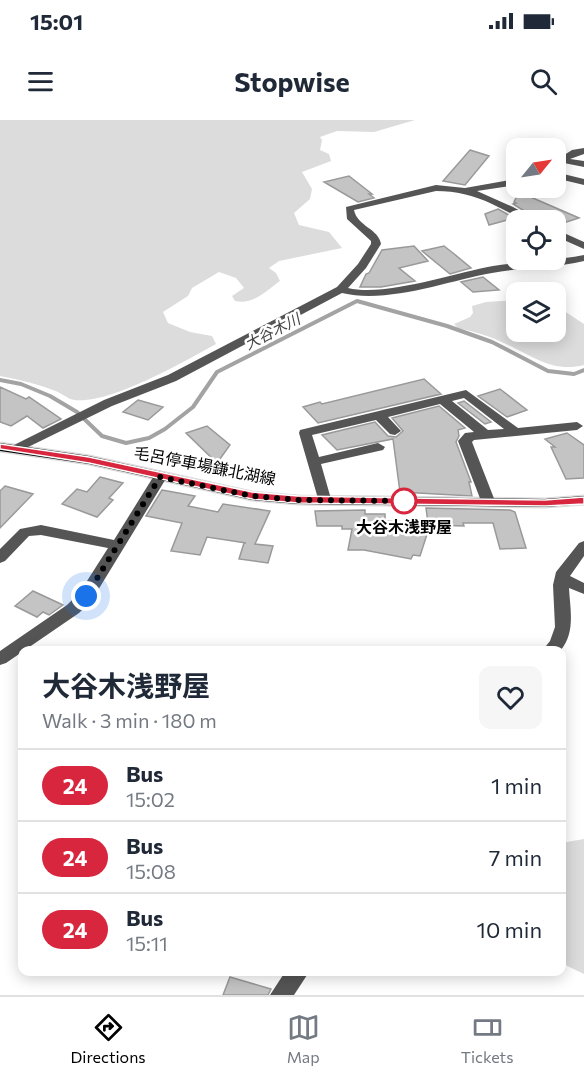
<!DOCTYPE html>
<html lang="en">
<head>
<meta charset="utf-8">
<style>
  body { margin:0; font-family:Commissioner,"Noto Sans JP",sans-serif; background:#f6f6f7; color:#1f2937; height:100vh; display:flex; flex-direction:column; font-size:22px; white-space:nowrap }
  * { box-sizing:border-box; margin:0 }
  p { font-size:20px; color:#747a83 }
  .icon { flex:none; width:33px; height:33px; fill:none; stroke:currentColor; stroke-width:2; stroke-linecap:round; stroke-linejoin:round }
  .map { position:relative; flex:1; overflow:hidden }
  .sheet { position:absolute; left:18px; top:526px; width:548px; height:330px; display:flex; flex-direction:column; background:#fff; border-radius:12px; box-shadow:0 3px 15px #0003 }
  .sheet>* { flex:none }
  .badge { padding:0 12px; border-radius:20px; font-size:21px; line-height:39px }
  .needle { width:39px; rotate:60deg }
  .buttons { position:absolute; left:506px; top:18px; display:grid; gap:12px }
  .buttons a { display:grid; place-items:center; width:60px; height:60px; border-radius:12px; background:#fff; box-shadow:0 3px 15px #0003; font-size:30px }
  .you { position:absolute; width:30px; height:30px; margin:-15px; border:4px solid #fff; border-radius:50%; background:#1a73e8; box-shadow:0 0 0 9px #1a73e833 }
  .map>.badge { position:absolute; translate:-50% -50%; box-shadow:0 0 0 3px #fff }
  .round { display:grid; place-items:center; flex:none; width:63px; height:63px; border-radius:12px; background:#f6f6f7 }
  .overview { display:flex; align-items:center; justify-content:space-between; height:102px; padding:0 24px }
  h1 { font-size:28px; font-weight:700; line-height:45px }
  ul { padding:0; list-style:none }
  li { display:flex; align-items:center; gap:18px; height:72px; padding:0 24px; border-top:2px solid #e0e1e3 }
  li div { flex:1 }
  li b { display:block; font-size:22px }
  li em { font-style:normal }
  li .badge { min-width:66px; font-weight:700; text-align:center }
  .status { display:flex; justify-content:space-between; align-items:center; height:42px; padding:0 30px; background:#fff; direction:ltr }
  .status svg { height:16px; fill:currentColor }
  header { display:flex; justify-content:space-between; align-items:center; height:78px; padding:0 24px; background:#fff; font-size:27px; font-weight:700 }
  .tabs { display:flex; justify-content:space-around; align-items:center; height:84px; border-top:2px solid #e0e1e3; background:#fff; font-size:16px; color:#747a83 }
  .tabs a { display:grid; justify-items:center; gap:3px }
  .tabs .current { color:#000 }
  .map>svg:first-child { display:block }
  .green { fill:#dcdcdc }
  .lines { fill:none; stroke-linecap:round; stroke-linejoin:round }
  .stream { stroke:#a3a3a3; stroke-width:4 }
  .building { fill:#c4c4c4; stroke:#999; stroke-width:1.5 }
  .major-casing { stroke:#dbdbdb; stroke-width:3 }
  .minor { fill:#555; fill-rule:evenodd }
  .major { fill:#000; fill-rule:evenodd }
  .line { fill:#d7263d; stroke:#fff; stroke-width:1.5 }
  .walk { stroke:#000; stroke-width:6; stroke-dasharray:0 10.8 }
  .stop-dot { fill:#fff; stroke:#d7263d; stroke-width:3 }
  .labels { text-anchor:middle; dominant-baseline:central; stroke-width:5; stroke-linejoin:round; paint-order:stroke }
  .far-water-label { font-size:15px; font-style:italic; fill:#444; stroke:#fff }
  .street-label { font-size:16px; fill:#000; stroke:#fff }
  .stop-label { font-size:16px; font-weight:bold; fill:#000; stroke:#fff }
</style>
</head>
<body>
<div class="status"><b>15:01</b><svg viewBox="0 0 49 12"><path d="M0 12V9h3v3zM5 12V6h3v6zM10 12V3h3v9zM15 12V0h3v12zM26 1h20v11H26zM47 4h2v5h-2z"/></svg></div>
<header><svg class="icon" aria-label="menu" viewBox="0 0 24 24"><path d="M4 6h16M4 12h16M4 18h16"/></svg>Stopwise<svg class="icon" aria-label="search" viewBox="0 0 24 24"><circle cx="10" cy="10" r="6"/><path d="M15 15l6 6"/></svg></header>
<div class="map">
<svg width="584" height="875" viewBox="0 0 584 875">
  <rect width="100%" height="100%" fill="#fff"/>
  <path class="green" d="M0 0H415L374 12 337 11 320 17 322 20 320 30 329 34 331 41 302 52 312 69 310 79 294 93 299 105 329 112 342 128 279 141 269 148 276 153 280 161C266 171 253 185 235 181L232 176 244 168 236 158 219 152 192 168 188 176 163 192 168 203 190 212 212 216 216 224C187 240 103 289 70 279 66 277 62 274 58 272 39 264 20 260 0 256Z
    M516 180V212H555V185L584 204V245C553 253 533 236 506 224 491 216 474 212 458 208L454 204 470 197 473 193 472 186 486 182Z
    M584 719V854L561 843V723Z"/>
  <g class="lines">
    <path class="stream" d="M0 260 21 264 50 276 77 292 102 316 126 323 149 318 165 309 193 287 217 252 357 181 447 206 492 222 548 251 574 254 584 250"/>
  </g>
  <path class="building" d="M470 30 489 36 465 65 443 61Z
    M349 56 372 74H369L374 78 358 82 324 62Z
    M519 72 579 98 557 105 555 100H549L534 92 529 94 513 84 516 83 514 82Z
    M498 89 507 94 515 98 489 105 485 94Z
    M414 126 428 141 399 148 415 161 381 167H360L366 154 369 153 382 130Z
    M444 126 453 133 471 148 450 154 422 131Z
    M483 157 499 170 473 172 461 162Z
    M424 259 441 274 318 303 303 287 320 282 322 284Z
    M0 267 26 279 29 277 61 299 43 308 27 296 11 306 0 302Z
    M500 269 527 290 507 297 478 276Z
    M138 280 163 287 148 300 123 292Z
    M464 281 491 302 485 304 458 283Z
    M439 286 465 308 458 310 459 316 456 322 471 362H469L472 376 400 372 393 319 337 330 322 315 375 302 388 316 396 317 403 311 392 298Z
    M207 306 230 325 217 343 186 313Z
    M567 313 584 325V358L566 359 551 327H555L545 319Z
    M100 357 123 363 109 378 113 380 97 397 62 384 77 369 87 372Z
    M5 366 33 374 0 408V371Z
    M162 370 195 376 188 386 218 392 223 384 270 391 255 424 273 426 268 443 239 439 244 423H246L207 417 200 435 171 431 182 403 146 396Z
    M426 388 510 390 515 392 526 428 500 429 493 403H463L464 406 430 405 420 436 413 435 411 439 364 430H348L352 409H342V406H317L315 391 365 390V394H385V401L428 403Z
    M33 471 63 485 49 495 43 492 37 497 15 486Z
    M230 857 271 869 268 875H223Z"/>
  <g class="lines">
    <g class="major-casing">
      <path id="major" d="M0 323 89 336 252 372 298 376 545 379 584 376V384L545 387 298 384 252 380 89 344 0 331Z"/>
    </g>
    <path class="minor" d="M584 28V34L570 39 584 41V47L564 43 555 48V41L572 30Z
      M555 52 584 59V65L555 58Z
      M516 59V65L477 71 513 87 536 100C520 100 507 91 492 84 473 75 456 71 436 71L354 90C357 106 379 109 381 124L366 148 348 168C386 177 453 153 493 146 523 141 554 141 584 135V141C554 148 523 147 492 153 447 161 388 184 342 173L176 261 112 286 20 331H10L8 328 104 280 168 255 337 167 358 144 371 124V121L347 99 346 87 436 65 465 68Z
      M555 109 584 122V129L555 116Z
      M466 270 518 308 577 302 583 306 577 310 474 320 472 322 495 381 488 385 481 381 458 321 465 313 474 312 440 284 388 297 401 311 395 315 390 314 376 300 312 315 319 337 378 323 385 327 383 330 321 344 331 379 324 383 319 382 299 313 300 310ZM464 278 504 309 488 310 452 281Z
      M160 353 167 357 92 480 79 493 6 543 0 545V531L67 485 80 472 108 428 41 415 29 416 5 441 0 443V429L20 409 41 405 114 420 155 354Z
      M584 421V436L570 456 584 463V474L569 468C570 489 576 513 560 531H542L550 521 555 507 553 465 556 452 579 423Z
      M285 852H309L294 875H270Z"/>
    <use href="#major" class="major"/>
  </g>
  <path class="line" d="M0 324 89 337 252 372 298 376 409 378 545 380 584 377V384L545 386 298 383 252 379 89 343 0 329Z"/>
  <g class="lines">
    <path class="walk" d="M86 476 160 357 252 376 298 380 409 381H404"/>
  </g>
  <circle class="stop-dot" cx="404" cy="381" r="12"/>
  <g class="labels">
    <g class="far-water-label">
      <text transform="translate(272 211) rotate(-27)">大谷木川</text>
    </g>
    <g class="street-label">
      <text transform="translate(205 345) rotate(11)">毛呂停車場鎌北湖線</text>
    </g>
    <g class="stop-label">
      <text x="404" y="406">大谷木浅野屋</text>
    </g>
  </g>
</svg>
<div class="buttons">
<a><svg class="needle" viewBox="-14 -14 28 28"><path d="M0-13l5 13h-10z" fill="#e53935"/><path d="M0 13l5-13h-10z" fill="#747a83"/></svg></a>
<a><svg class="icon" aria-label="locate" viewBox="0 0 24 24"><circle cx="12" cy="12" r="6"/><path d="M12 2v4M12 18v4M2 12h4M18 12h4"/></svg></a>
<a><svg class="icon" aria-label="layers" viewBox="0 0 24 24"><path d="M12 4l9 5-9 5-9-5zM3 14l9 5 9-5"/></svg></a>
</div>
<div class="you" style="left:86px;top:476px"></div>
<section class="sheet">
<div class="overview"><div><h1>大谷木浅野屋</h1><p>Walk · 3 min · 180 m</p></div><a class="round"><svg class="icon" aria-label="heart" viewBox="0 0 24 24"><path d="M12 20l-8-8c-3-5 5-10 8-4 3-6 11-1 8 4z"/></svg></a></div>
<ul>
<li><span class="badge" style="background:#d7263d;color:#fff">24</span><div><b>Bus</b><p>15:02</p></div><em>1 min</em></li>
<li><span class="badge" style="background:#d7263d;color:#fff">24</span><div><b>Bus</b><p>15:08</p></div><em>7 min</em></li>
<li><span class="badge" style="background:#d7263d;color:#fff">24</span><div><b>Bus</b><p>15:11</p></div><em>10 min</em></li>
</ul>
</section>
</div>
<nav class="tabs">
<a class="current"><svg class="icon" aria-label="directions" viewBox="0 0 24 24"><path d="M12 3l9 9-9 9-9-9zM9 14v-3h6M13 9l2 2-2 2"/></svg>Directions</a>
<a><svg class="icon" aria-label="map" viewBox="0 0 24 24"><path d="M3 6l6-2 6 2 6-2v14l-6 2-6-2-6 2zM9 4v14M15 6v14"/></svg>Map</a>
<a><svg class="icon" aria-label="tickets" viewBox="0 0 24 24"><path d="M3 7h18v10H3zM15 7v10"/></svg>Tickets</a>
</nav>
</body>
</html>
